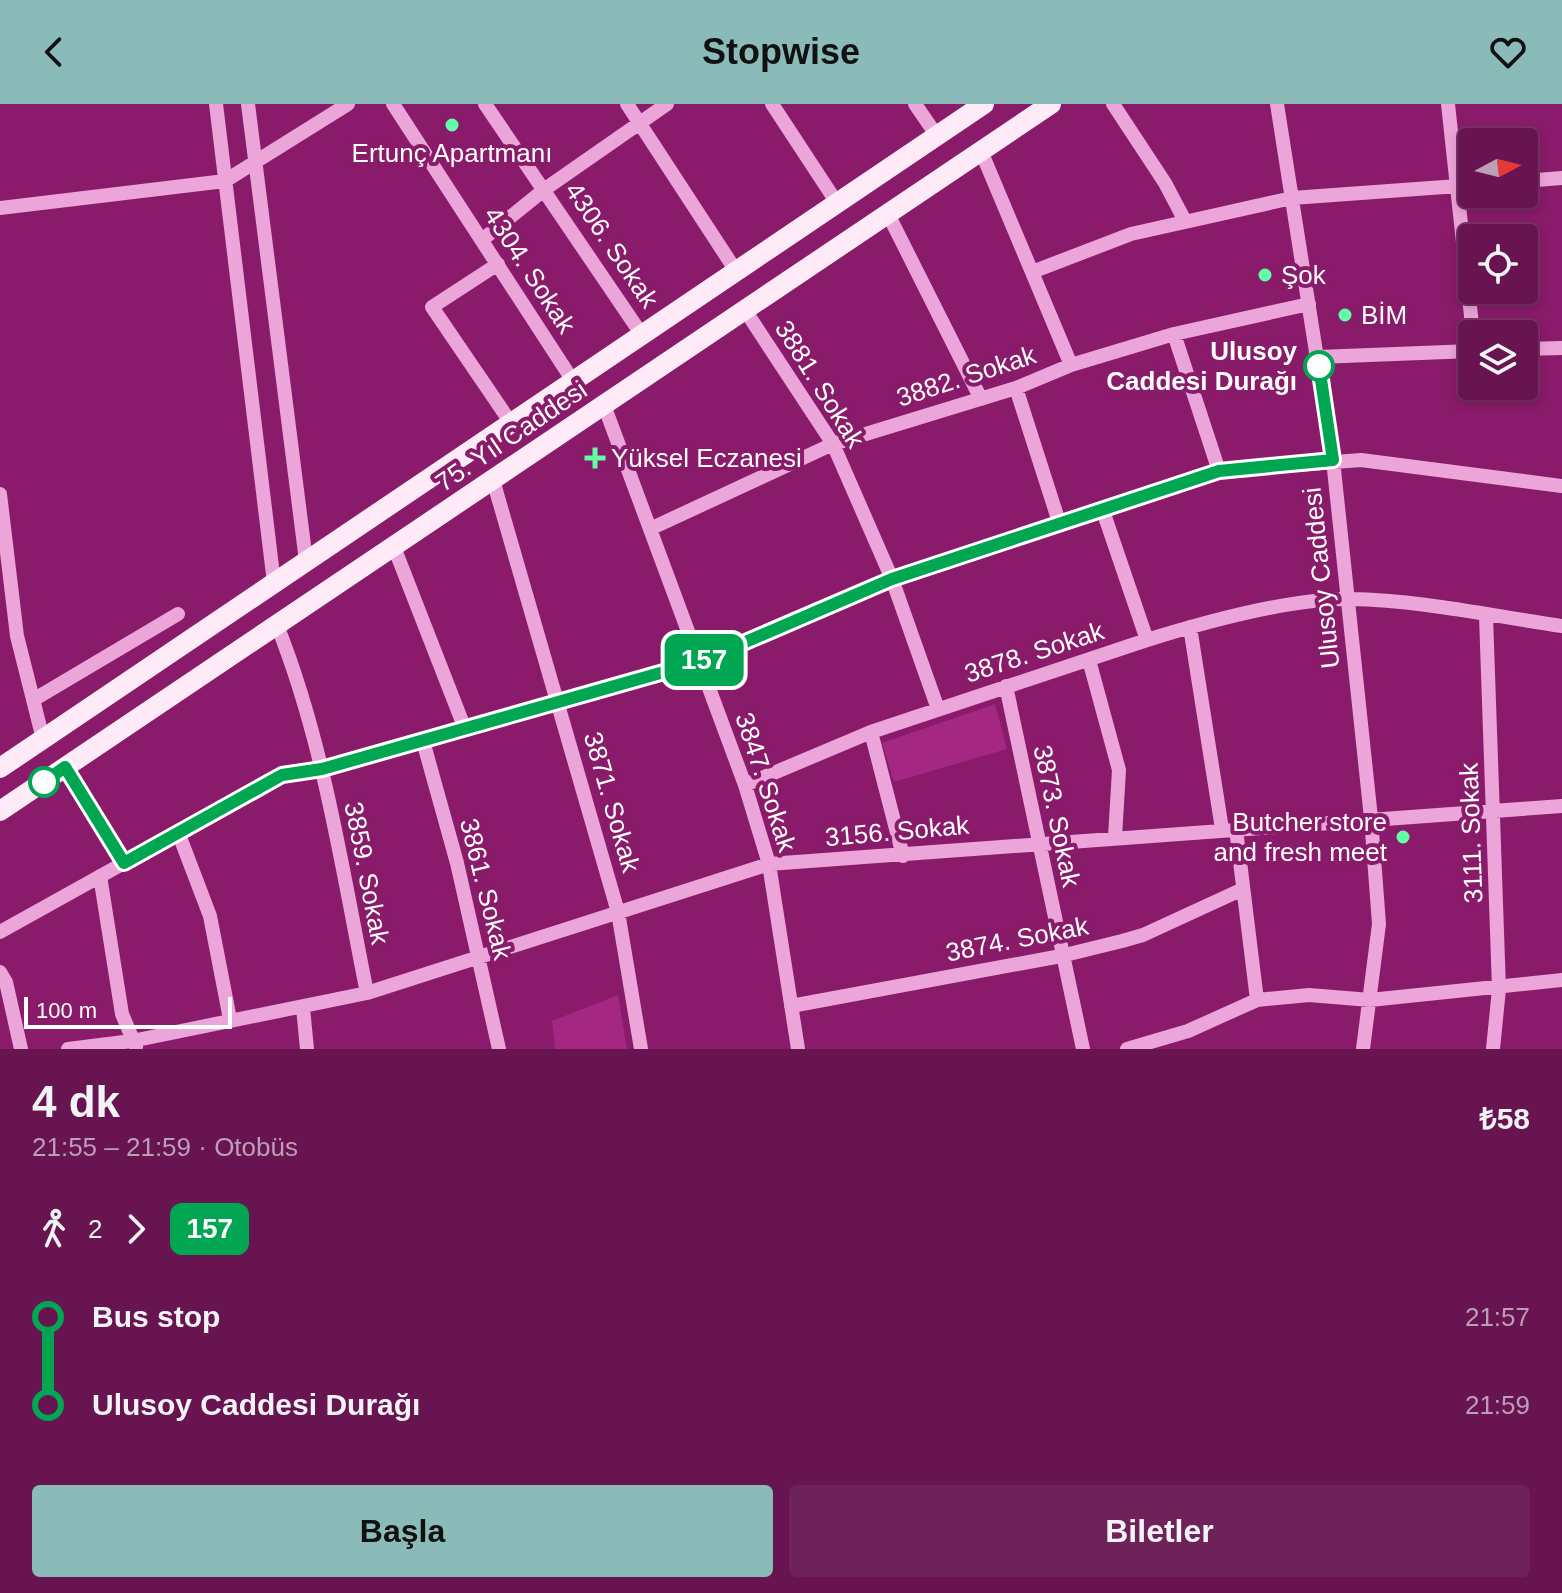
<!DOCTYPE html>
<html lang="tr">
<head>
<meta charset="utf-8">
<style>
  body { margin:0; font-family:Arial,sans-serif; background:#6f215a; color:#f1f3f6; height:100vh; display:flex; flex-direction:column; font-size:30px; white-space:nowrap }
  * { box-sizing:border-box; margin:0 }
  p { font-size:26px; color:#bd9eb7 }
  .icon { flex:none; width:44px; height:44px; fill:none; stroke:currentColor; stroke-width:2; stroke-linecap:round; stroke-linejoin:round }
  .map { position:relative; height:945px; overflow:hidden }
  .details { display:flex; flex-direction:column; background:#671450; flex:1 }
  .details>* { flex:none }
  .badge { padding:0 16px; border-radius:12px; font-size:28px; line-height:52px }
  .needle { width:52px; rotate:83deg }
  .fabs { position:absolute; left:1458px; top:24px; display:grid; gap:16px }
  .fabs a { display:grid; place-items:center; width:80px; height:80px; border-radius:8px; background:#671450; box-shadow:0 4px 12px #0003,0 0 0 2px #7a3367; font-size:40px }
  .scale { position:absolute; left:24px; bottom:20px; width:208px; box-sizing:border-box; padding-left:8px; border:4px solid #fff; border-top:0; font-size:22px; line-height:28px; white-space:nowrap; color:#fff; -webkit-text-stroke:6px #891b6a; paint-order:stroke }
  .map>.badge { position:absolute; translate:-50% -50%; box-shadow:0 0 0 4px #fff }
  .legs { display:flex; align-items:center; gap:12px; height:88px; padding:0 32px; font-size:26px }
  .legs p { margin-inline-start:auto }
  .summary { display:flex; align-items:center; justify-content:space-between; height:136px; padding:0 32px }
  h1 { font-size:44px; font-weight:700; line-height:60px }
  .action { display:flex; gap:16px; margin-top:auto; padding:16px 32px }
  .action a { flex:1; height:92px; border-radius:8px; background:#8bbbb9; color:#111; font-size:32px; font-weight:700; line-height:92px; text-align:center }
  .action a+a { background:#6f215a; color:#f1f3f6 }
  ul { padding:0 32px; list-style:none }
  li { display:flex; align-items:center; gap:28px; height:88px; font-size:30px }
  li i { display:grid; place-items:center; width:12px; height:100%; margin:0 10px; background:currentColor }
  li i::after { content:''; width:20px; height:20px; margin:-10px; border:6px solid; border-radius:50%; background:#671450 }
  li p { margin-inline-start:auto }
  li:first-child i { background:linear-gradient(#0000 50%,currentColor 0) }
  li:last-child i { background:linear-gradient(currentColor 50%,#0000 0) }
  header { display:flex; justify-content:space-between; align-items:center; height:104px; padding:0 32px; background:#8bbbb9; color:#111; font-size:36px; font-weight:700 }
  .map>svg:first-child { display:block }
  .green { fill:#a42782 }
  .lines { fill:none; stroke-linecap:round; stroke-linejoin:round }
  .minor { stroke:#eca5d9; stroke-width:14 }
  .major { stroke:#ffebf8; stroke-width:20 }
  .line-1-casing { stroke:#fff; stroke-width:18 }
  .line-1 { stroke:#00a651; stroke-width:12 }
  .poi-dot { fill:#62fda6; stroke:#891b6a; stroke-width:3 }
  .stop-1-dot { fill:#fff; stroke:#00a651; stroke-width:4 }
  .labels { text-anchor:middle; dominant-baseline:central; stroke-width:8; stroke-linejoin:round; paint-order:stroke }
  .poi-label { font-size:26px; fill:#fff; stroke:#891b6a; text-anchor:start }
  .street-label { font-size:26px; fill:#fff; stroke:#891b6a }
  .stop-label { font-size:26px; font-weight:bold; fill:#fff; stroke:#891b6a; text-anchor:end }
</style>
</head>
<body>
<header><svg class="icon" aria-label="back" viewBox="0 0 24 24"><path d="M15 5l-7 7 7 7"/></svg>Stopwise<svg class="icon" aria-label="heart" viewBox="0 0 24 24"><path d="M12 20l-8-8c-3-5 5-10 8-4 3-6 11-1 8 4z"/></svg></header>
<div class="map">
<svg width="1562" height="945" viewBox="0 0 1562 945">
  <rect width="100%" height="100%" fill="#891b6a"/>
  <path class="green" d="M995 600 1007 645 894 678 882 639Z
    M618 891 627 945H555L552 917Z"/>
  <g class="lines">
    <path class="minor" d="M216 0 274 479
      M248 0 306 457
      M393 0 573 277
      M485 0 642 231
      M627 0 736 167
      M772 0 837 99
      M915 0 937 32
      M1113 0 1165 79 1185 117
      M1277 0 1333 356 1371 714 1379 820 1363 945
      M1448 0 1473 230
      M981 47 1071 261
      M1524 77 1562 74
      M0 104 225 77 348 0
      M888 110 981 295
      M482 136 545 85 667 0
      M498 160 432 203 511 319
      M1032 168 1131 130 1292 94 1472 81
      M745 206 833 340 892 475 938 605
      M1174 230 1219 367
      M1524 245 1562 244
      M1318 253 1472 247
      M1016 284 1059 418
      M604 301 745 681 769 760 798 945
      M493 376 618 808 641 945
      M0 390 17 532 43 635
      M1102 404 1147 536
      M652 424 833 340 1016 284 1071 261 1174 230 1309 200
      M394 443 465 625
      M1486 512 1499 885 1493 945
      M277 521C324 639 342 765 367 889
      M1190 523 1222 725
      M1089 556 1119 666 1115 733
      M1006 582 1083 945
      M33 596 178 510
      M871 628 903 752
      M423 637 457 759 499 945
      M65 663 124 759
      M745 681 871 628 1147 536C1205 518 1290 494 1350 495 1421 496 1492 512 1562 522
      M1236 725 1257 896
      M178 728 210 812 230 915
      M100 772 122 910 136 943
      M0 828 282 671 322 665 699 558 892 475 1219 367 1361 356 1562 382
      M0 868 6 878 21 945
      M791 902 1061 852 1122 837 1143 831 1243 785
      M303 904 307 945
      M68 945 132 937 367 889 769 760 1562 702
      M1127 945 1188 927 1257 896 1309 891 1370 896 1562 876"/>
    <path class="major" d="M0 664 984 0
      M0 707 1051 0"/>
  </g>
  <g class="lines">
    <g class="line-1-casing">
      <path id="line-1" d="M44 678 65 663 124 759 282 671 322 665 699 558 892 475 1219 367 1333 356 1319 262"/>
    </g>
    <use href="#line-1" class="line-1"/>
  </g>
  <g class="poi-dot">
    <circle cx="452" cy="21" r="8"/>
    <circle cx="1265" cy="171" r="8"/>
    <circle cx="1345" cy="211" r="8"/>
    <path d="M591 342h8v8h8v8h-8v8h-8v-8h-8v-8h8z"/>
    <circle cx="1403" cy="733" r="8"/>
  </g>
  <g class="stop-1-dot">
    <circle cx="1319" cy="262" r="14"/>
    <circle cx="44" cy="678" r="14"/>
  </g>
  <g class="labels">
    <g class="poi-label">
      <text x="452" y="49" text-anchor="middle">Ertunç Apartmanı</text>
      <text x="1281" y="171">Şok</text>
      <text x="1361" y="211">BİM</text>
      <text x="611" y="354">Yüksel Eczanesi</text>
      <text x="1387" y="718" text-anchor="end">Butcher store<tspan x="1387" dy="30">and fresh meet</tspan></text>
    </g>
    <g class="street-label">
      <text transform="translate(612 141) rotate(56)">4306. Sokak</text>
      <text transform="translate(530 166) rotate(57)">4304. Sokak</text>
      <text transform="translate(966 272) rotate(-18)">3882. Sokak</text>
      <text transform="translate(820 280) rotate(58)">3881. Sokak</text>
      <text transform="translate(511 332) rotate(-34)">75. Yıl Caddesi</text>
      <text transform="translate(1321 474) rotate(-96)">Ulusoy Caddesi</text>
      <text transform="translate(1034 548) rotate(-18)">3878. Sokak</text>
      <text transform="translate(766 678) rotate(72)">3847. Sokak</text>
      <text transform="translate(612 698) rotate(74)">3871. Sokak</text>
      <text transform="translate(1057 712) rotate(78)">3873. Sokak</text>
      <text transform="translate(897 727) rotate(-5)">3156. Sokak</text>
      <text transform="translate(1471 729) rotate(-92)">3111. Sokak</text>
      <text transform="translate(367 769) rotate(79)">3859. Sokak</text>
      <text transform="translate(486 785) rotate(76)">3861. Sokak</text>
      <text transform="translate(1017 835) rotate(-11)">3874. Sokak</text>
    </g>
    <g class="stop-label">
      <text x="1297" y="247">Ulusoy<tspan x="1297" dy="30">Caddesi Durağı</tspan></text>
    </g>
  </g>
</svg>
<div class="fabs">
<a><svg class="needle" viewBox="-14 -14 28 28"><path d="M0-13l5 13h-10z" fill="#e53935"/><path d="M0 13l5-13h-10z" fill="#bd9eb7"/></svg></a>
<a><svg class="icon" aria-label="locate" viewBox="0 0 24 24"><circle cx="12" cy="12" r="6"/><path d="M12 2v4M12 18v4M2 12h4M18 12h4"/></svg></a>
<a><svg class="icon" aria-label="layers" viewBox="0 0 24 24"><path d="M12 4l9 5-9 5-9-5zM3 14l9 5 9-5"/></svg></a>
</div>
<div class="scale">100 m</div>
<b class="badge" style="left:704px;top:556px;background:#00a651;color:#fff">157</b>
</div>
<section class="details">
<div class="summary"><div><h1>4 dk</h1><p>21:55 – 21:59 · Otobüs</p></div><b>₺58</b></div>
<div class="legs"><svg class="icon" aria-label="walk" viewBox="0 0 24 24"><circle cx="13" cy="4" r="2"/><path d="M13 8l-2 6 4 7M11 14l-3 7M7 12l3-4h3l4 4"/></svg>2<svg class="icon" aria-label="forward" viewBox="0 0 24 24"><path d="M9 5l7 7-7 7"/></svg><b class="badge" style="background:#00a651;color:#fff">157</b></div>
<ul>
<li><i style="color:#00a651"></i><b>Bus stop</b><p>21:57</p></li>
<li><i style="color:#00a651"></i><b>Ulusoy Caddesi Durağı</b><p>21:59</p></li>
</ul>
<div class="action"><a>Başla</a><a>Biletler</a></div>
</section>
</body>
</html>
